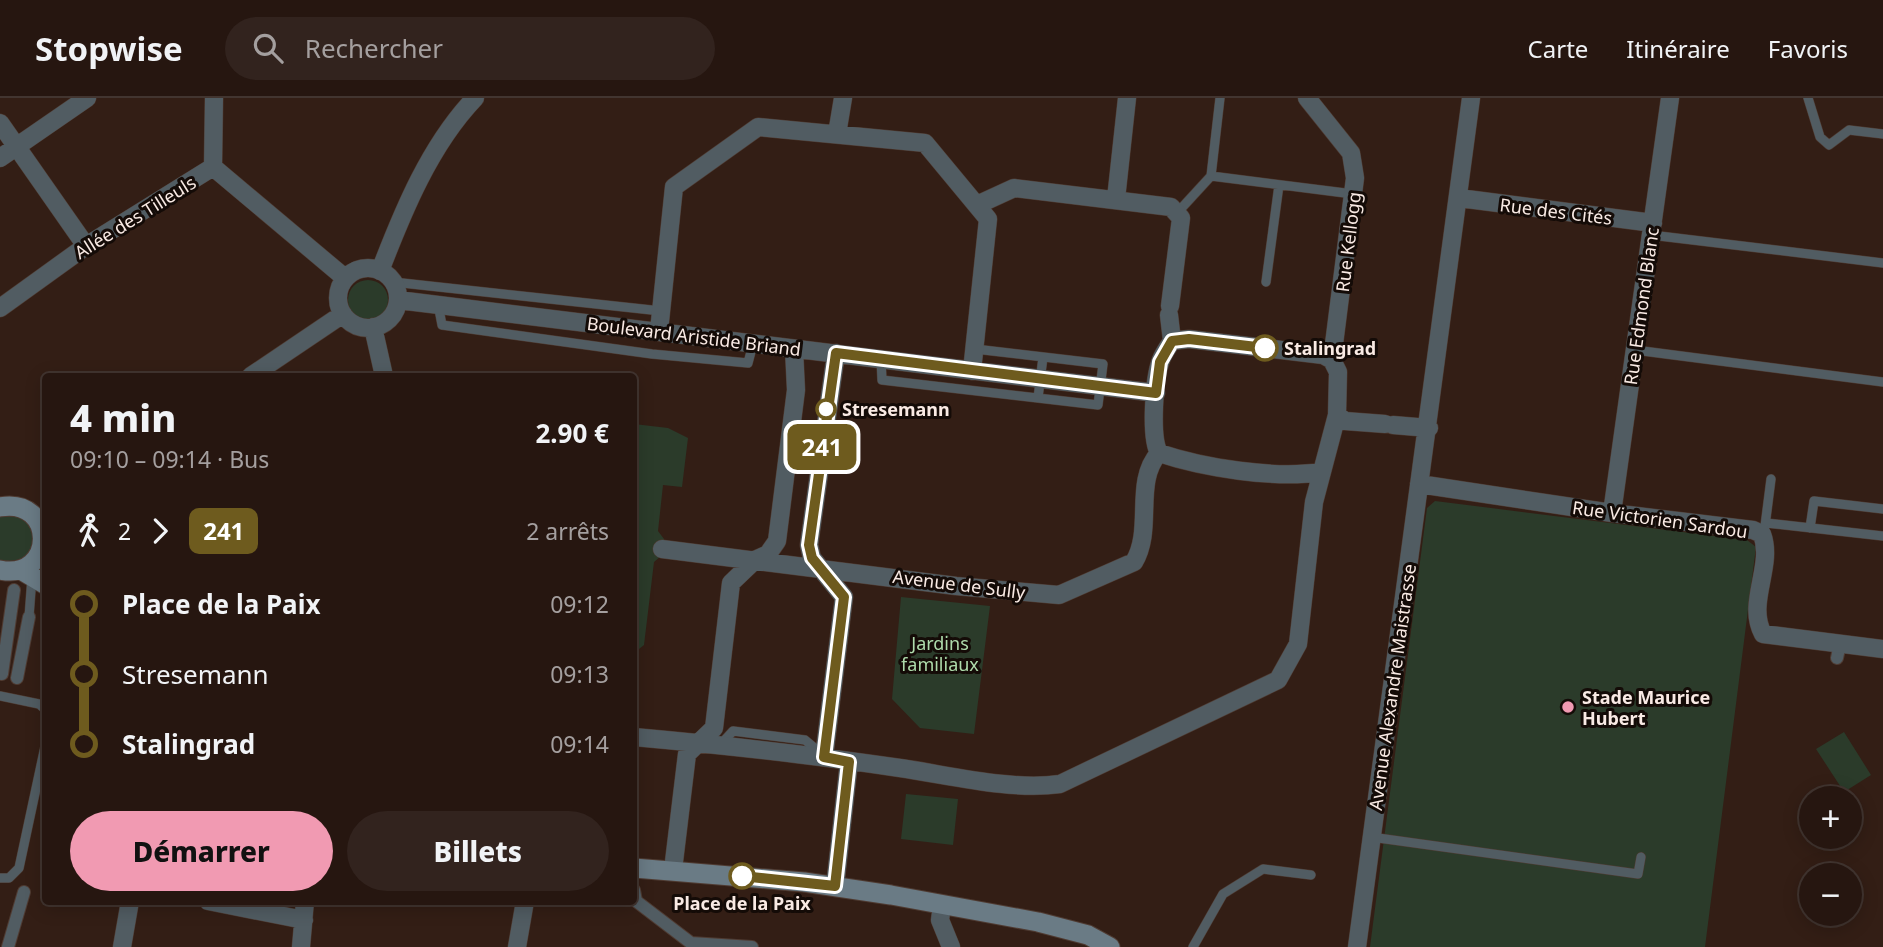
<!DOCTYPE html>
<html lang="fr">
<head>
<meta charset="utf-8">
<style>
  body { margin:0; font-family:"Noto Sans",sans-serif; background:#32231e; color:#f1f3f6; height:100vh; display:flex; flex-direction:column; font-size:26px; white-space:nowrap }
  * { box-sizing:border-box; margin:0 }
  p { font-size:23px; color:#a49f9f }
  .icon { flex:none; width:38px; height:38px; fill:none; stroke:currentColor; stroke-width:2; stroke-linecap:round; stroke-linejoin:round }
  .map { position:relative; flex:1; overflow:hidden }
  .panel { position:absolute; left:42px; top:275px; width:595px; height:532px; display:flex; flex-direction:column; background:#261610; border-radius:7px; box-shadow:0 4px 18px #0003,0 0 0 2px #423530 }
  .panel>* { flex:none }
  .badge { padding:0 14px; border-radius:10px; font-size:24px; line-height:46px }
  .tools { position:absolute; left:1799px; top:688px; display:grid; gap:14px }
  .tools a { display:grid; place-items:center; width:63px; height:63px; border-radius:50%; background:#261610; box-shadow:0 4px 18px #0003,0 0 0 2px #423530; font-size:35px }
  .map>.badge { position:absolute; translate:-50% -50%; box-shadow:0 0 0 4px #fff }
  .legs { display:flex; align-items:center; gap:10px; height:77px; padding:0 28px; font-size:23px }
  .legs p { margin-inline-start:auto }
  .overview { display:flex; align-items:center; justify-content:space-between; height:119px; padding:0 28px }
  h1 { font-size:38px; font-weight:800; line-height:52px }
  .cta { display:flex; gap:14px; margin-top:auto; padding:14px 28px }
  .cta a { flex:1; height:80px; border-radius:42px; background:#f19ab2; color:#111; font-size:28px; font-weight:800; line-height:80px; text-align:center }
  .cta a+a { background:#32231e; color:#f1f3f6 }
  ul { padding:0 28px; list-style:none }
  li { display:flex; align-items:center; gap:24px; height:70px; font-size:26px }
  li i { display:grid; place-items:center; width:10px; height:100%; margin:0 9px; background:currentColor }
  li i::after { content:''; width:18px; height:18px; margin:-9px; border:5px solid; border-radius:50%; background:#261610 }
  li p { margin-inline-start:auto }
  li:first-child i { background:linear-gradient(#0000 50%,currentColor 0) }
  li:last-child i { background:linear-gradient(currentColor 50%,#0000 0) }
  header { display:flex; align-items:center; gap:42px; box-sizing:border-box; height:98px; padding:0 35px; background:#261610; border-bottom:2px solid #423530 }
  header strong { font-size:33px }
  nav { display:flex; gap:38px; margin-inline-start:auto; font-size:24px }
  .search { width:490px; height:63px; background:#32231e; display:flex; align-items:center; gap:18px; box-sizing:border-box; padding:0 24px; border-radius:38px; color:#a49f9f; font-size:26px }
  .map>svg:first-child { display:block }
  .green { fill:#2b3b2a }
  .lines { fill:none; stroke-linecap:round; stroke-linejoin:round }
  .service-casing { stroke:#4f3b32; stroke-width:10 }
  .pedestrian-casing { stroke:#4f3b32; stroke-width:14 }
  .minor-casing { stroke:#4f3b32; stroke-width:19 }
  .secondary-casing { stroke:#4f3b32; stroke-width:21 }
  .service { stroke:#515c62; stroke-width:9 }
  .pedestrian { stroke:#515c62; stroke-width:12 }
  .minor { stroke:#515c62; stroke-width:18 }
  .secondary { stroke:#6a7b85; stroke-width:19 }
  .line-1-casing { stroke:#fff; stroke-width:16 }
  .line-1 { stroke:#6e5b1e; stroke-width:10 }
  .stop-1-dot { fill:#fff; stroke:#6e5b1e; stroke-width:3.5 }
  .poi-dot { fill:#f19ab2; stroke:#140b07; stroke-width:2.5 }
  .labels { text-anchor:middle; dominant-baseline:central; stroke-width:6; stroke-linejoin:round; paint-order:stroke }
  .street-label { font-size:18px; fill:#f9eae4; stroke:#140b07 }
  .stop-label { font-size:18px; font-weight:bold; fill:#f9eae4; stroke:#140b07; text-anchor:start }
  .park-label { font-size:18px; fill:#aedbab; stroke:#140b07 }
  .poi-label { font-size:18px; font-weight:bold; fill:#f9eae4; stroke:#140b07; text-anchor:start }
</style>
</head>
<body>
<header>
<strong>Stopwise</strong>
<div class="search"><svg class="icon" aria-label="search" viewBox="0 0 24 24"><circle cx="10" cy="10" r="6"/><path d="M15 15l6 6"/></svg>Rechercher</div>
<nav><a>Carte</a><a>Itinéraire</a><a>Favoris</a></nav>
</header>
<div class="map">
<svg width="1883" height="849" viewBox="0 0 1883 849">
  <rect width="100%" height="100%" fill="#331e15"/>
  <path class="green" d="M348 202a20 20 0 1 1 40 0a20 20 0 1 1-40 0Z
    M634 326 668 330 688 340 682 389 663 387 658 433 664 441 661 458 654 464 644 547 634 555Z
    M1435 403 1747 442 1756 449 1705 849H1370L1427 410Z
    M13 415 28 422C41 450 30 465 0 463V418Z
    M901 499 990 508 974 636 920 630 892 601Z
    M1844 634 1871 677 1844 694 1816 651Z
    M906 696 958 701 953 747 901 741Z"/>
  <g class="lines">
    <g class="service-casing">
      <path id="service" d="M1220 0 1211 78 1353 96
        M1808 0 1820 39 1829 47 1849 32 1883 36
        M1177 115 1211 78
        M1651 137 1883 165
        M393 184 661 213
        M1266 184 1279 87
        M438 206 442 227 652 256 748 265 753 246
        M1635 252 1883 284
        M881 261 882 282 1098 307 1103 266 975 251
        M1038 300 1043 259
        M1766 425 1883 438
        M1765 428 1771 381
        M1810 430 1814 403 1883 411
        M29 519 32 479
        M0 598 39 606 46 612
        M721 646 733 633 805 642 823 657
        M1371 739 1638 776 1641 759
        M0 780H9L19 770 46 644
        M1193 849 1223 796 1263 771 1311 777"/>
    </g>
    <g class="pedestrian-casing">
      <path id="pedestrian" d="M1837 560 1840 546
        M2 576 14 492
        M17 580 29 519
        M634 792 636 803 691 845 752 849
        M8 849 24 794"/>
    </g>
    <g class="minor-casing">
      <path id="minor" d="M1307 0 1351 55 1355 80 1332 262
        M0 25 86 148
        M837 36 843 0
        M0 60 87 0
        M213 69 345 180
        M213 69 214 0
        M1459 100 1653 125
        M1116 101 1127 0
        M977 107 1014 90 1171 109 1181 120 1170 208
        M338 200a30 30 0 1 1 60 0a30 30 0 1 1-60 0Z
        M380 173C403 113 430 47 475 0
        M398 202 1156 295
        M0 210 86 148 213 69
        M1169 217 1172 243
        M373 229 384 278
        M659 233 674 89 758 29 925 45 988 121 972 273
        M251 278 343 216
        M1337 317 1345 323 1385 326
        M1393 327 1429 330
        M1419 386 1612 415 1753 432 1762 436C1774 468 1746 505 1763 536L1883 551
        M1612 415 1670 0
        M662 451 956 488 1059 497 1134 464C1154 431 1133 384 1159 355
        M634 639C723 647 812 657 900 670 949 677 1011 693 1060 686L1278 582 1298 546 1314 404 1337 317 1338 274 1332 262 1323 257 1189 241 1172 243C1168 249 1163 256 1161 262 1154 280 1150 339 1159 355 1204 370 1274 381 1321 374
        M824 659 844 499 812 460 809 447 836 255
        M673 772 687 656 714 630 731 485 755 462 768 456 777 443 796 292 794 251
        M835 788 849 664
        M208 803 304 822
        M942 807 940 822 951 849
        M122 849 130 803
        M301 849 305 803
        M517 849 525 803
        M1357 849 1471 0"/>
    </g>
    <g class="secondary-casing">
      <path id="secondary" d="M0 409C57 399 56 483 0 472
        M21 472 46 487
        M634 770 804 784 891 797 1038 824 1088 837 1110 849"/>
    </g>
    <use href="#service" class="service"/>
    <use href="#pedestrian" class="pedestrian"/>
    <use href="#minor" class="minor"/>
    <use href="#secondary" class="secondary"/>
  </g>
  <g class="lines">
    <g class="line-1-casing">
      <path id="line-1" d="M742 778 835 788 849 664 824 659 844 499 812 460 809 447 836 255 1156 295 1160 264 1172 243 1189 241 1265 250"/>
    </g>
    <use href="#line-1" class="line-1"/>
  </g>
  <g class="stop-1-dot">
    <circle cx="1265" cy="250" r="12"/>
    <circle cx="826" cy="311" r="9"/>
    <circle cx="742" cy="778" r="12"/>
  </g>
  <circle class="poi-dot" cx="1568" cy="609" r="7"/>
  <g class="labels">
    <g class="street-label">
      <text transform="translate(1556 113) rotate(7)">Rue des Cités</text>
      <text transform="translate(135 119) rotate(-32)">Allée des Tilleuls</text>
      <text transform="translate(1348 144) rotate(-83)">Rue Kellogg</text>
      <text transform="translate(1641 208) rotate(-82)">Rue Edmond Blanc</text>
      <text transform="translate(694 238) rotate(7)">Boulevard Aristide Briand</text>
      <text transform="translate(1660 421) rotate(8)">Rue Victorien Sardou</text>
      <text transform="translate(959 486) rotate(7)">Avenue de Sully</text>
      <text transform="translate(1392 589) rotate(-82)">Avenue Alexandre Maistrasse</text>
    </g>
    <g class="stop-label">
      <text x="1284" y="250">Stalingrad</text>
      <text x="842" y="311">Stresemann</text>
      <text x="742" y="805" text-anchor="middle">Place de la Paix</text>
    </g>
    <g class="park-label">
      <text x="940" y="545">Jardins<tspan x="940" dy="21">familiaux</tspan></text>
    </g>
    <g class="poi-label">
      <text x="1582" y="599">Stade Maurice<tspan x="1582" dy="21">Hubert</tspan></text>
    </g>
  </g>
</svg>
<div class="tools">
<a>+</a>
<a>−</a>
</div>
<b class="badge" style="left:822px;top:349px;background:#6e5b1e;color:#fff">241</b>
<section class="panel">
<div class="overview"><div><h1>4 min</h1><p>09:10 – 09:14 · Bus</p></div><b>2.90 €</b></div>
<div class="legs"><svg class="icon" aria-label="walk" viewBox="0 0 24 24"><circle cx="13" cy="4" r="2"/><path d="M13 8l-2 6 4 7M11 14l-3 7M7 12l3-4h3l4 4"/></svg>2<svg class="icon" aria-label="forward" viewBox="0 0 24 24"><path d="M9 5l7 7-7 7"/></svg><b class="badge" style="background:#6e5b1e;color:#fff">241</b><p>2 arrêts</p></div>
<ul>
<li><i style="color:#6e5b1e"></i><b>Place de la Paix</b><p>09:12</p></li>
<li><i style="color:#6e5b1e"></i><span>Stresemann</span><p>09:13</p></li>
<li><i style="color:#6e5b1e"></i><b>Stalingrad</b><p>09:14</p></li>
</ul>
<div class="cta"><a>Démarrer</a><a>Billets</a></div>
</section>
</div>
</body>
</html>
